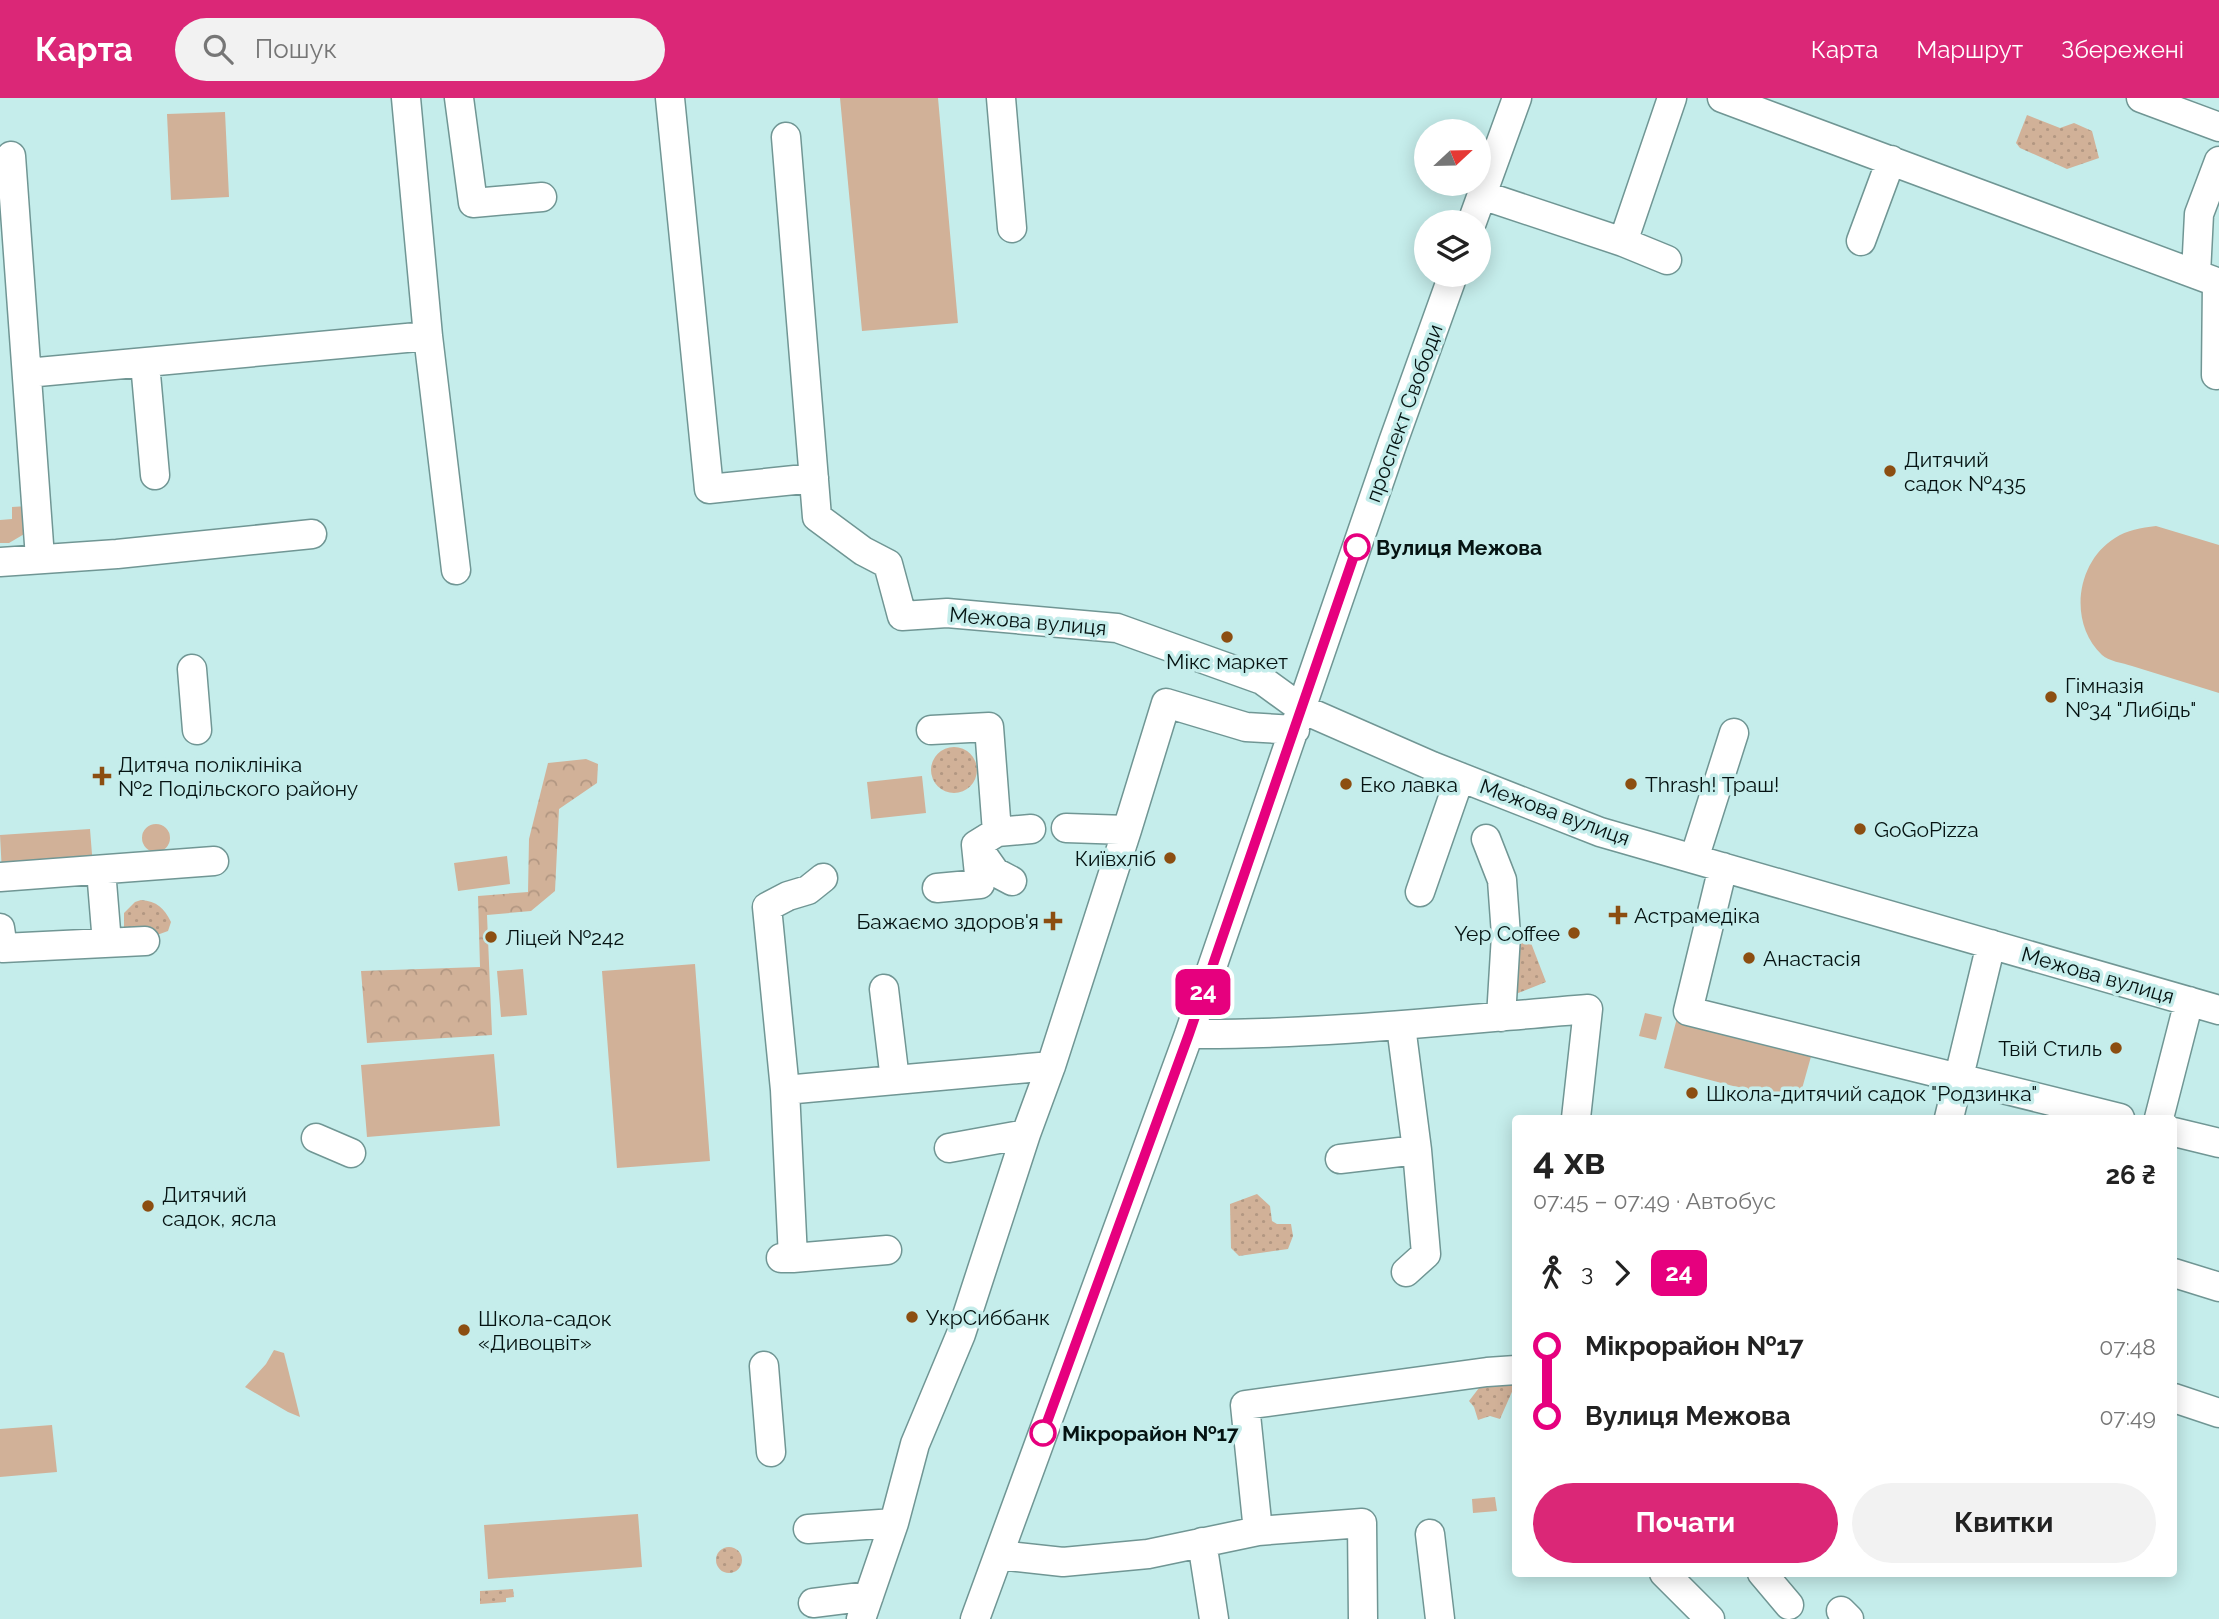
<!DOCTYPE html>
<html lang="uk">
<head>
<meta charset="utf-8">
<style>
  body { margin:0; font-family:Raleway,sans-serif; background:#f2f2f2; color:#222; height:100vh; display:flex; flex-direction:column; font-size:26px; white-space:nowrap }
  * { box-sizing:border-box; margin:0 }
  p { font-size:23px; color:#767676 }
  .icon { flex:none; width:38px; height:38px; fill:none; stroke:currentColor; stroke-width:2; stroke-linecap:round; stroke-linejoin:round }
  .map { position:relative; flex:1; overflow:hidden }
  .sheet { position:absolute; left:1512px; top:1017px; width:665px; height:462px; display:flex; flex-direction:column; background:#fff; border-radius:7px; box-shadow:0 4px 18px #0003 }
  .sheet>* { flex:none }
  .badge { padding:0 14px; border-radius:10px; font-size:24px; line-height:46px }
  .needle { width:46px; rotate:68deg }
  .controls { position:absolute; left:1414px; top:21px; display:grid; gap:14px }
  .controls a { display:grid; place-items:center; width:77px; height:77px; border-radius:50%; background:#fff; box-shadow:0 4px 18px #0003; font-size:35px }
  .map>.badge { position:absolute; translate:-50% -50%; box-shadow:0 0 0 4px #fff }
  .legs { display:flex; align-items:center; gap:10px; height:77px; padding:0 21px; font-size:23px }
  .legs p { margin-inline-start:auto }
  .overview { display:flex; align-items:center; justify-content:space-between; height:119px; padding:0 21px }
  h1 { font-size:38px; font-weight:700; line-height:52px }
  .action { display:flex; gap:14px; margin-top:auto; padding:14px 21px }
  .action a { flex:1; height:80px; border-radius:42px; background:#db2777; color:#fff; font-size:28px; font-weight:700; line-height:80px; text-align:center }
  .action a+a { background:#f2f2f2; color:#222 }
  ul { padding:0 21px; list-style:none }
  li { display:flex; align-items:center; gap:24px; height:70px; font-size:26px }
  li i { display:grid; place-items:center; width:10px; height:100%; margin:0 9px; background:currentColor }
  li i::after { content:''; width:18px; height:18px; margin:-9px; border:5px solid; border-radius:50%; background:#fff }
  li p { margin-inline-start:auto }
  li:first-child i { background:linear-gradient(#0000 50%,currentColor 0) }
  li:last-child i { background:linear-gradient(currentColor 50%,#0000 0) }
  header { display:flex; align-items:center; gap:42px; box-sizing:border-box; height:98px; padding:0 35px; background:#db2777; color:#fff }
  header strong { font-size:33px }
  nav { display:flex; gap:38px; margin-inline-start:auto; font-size:24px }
  .search { width:490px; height:63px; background:#f2f2f2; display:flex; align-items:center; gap:18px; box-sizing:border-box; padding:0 24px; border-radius:38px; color:#767676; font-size:26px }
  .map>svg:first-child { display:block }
  .green { fill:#d1b198 }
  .forest { fill:url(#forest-crowns) }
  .park { fill:url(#park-dots) }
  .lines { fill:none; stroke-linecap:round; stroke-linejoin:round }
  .minor-casing { stroke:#709694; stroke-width:31 }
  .minor { stroke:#fff; stroke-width:28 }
  .line-1-casing { stroke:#fff; stroke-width:16 }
  .line-1 { stroke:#e6007e; stroke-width:10 }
  .poi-dot { fill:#8c4e11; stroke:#c5edeb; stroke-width:2.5 }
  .stop-1-dot { fill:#fff; stroke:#e6007e; stroke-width:3.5 }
  .labels { text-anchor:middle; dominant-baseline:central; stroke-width:7; stroke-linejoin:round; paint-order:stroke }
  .street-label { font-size:21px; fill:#051312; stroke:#c5edeb }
  .poi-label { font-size:21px; fill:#051312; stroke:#c5edeb; text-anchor:start }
  .stop-label { font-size:21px; font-weight:bold; fill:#051312; stroke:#c5edeb; text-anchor:start }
</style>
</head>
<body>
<header>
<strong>Карта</strong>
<div class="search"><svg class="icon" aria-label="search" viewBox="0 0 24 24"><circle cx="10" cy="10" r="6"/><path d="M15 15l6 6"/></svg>Пошук</div>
<nav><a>Карта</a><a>Маршрут</a><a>Збережені</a></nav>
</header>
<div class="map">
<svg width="2219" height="1521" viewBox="0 0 2219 1521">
  <defs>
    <pattern id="forest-crowns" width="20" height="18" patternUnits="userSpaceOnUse" patternTransform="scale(1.75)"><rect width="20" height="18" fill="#d1b198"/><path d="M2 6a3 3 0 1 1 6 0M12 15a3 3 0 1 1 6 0" fill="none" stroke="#b29782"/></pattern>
    <pattern id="park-dots" width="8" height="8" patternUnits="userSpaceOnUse" patternTransform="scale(1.75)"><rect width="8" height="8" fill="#d1b198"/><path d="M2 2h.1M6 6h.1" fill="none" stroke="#b29782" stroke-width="1.8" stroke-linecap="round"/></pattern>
  </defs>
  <rect width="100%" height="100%" fill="#c5edeb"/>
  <path class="green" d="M840 0H938L958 225 862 233Z
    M225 14 229 99 171 102 167 16Z
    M28 408 26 435 9 445H0V422L12 421V409Z
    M2156 428 2219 447V595C2190 586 2161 577 2132 568 2123 565 2108 563 2102 557 2068 525 2076 464 2115 440 2127 432 2141 430 2156 428Z
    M922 678 926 715 871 721 867 684Z
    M142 740a14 14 0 1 1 28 0a14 14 0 1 1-28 0Z
    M90 731 93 769 2 775 0 737Z
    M507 758 510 786 458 793 454 765Z
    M695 866 710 1063 617 1070 602 873Z
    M523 871 527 917 501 919 497 873Z
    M1645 915 1662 919 1656 942 1639 938Z
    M1677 920 1812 955 1798 1005 1664 970Z
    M494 956 500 1028 367 1039 361 967Z
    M274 1252 284 1255 300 1319 288 1314 245 1289 266 1266Z
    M52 1327 57 1374 0 1379V1331Z
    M1495 1399 1497 1413 1473 1415 1472 1401Z
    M638 1416 642 1469 488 1481 484 1427Z"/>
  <path class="forest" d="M586 661 598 666 597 685 559 711 555 793 531 813 487 817 492 937 367 945 361 873 480 869 478 798 528 794 529 741 548 665Z"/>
  <path class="park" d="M2027 17 2060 30 2074 25 2092 33 2099 60 2067 71 2020 50 2016 45Z
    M931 672a23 23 0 1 1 46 0a23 23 0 1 1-46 0Z
    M141 802C157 803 164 810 171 824L168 833 157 837 124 831V815L135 804Z
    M1526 832 1546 884 1513 897 1515 835Z
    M1257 1096 1270 1108 1272 1123 1277 1126H1291L1293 1138 1288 1151 1239 1158 1231 1150 1230 1106Z
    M1515 1283V1287L1500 1321 1490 1318 1478 1322 1474 1309 1469 1303 1482 1286Z
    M716 1462a13 13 0 1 1 26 0a13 13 0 1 1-26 0Z
    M513 1491 514 1499 506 1500V1504L480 1506V1493Z"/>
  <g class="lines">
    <g class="minor-casing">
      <path id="minor" d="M406 0 428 238 456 472
        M459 0 473 105 542 99
        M670 0 709 391 814 380
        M1001 0 1012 130
        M1722 0 2219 185
        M2141 0 2219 29
        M786 39 817 419 863 453 888 466 902 518 947 515 1117 530 1262 582 1302 611 1432 668 1600 734 2219 912
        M11 58 40 460
        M1482 97 1623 144 1667 162
        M1472 124 1517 0
        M1861 143 1891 62
        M1623 144 1672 0
        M2196 176 2199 116 2219 63
        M145 265 155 377
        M27 275 428 238
        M2216 277 2217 184
        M0 464 117 456 312 436
        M192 571 197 632
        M931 632 989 629 997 734
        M1066 730 1127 732
        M1486 741 1502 782 1506 837 1501 919
        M976 747 995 774 1012 783
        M1694 761 1734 635
        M1723 769 1688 913 2120 1020
        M101 772 107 845
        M0 779 214 763
        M937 790 980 786 976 747 997 734 1031 731
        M1420 794 1460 679
        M0 830 3 850 145 843
        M884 891 895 982 1051 968
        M1401 928 1417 1052 1426 1156 1406 1174
        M1189 936C1322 937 1455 922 1588 911L1576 1020
        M785 992 767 809 788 798 808 792 823 780
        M1949 1020 1991 846
        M2159 1020 2189 903
        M2174 1034 2219 1045
        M316 1040 351 1055
        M949 1050 1026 1036
        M1340 1061 1417 1052
        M781 1160H793L785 992 895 982
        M793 1160 887 1152
        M2174 1175 2219 1189
        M764 1268 771 1354
        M2174 1300 2219 1315
        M808 1431 894 1425
        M1258 1433 1245 1307 1487 1274 1516 1272
        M1430 1436 1440 1521
        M1202 1444 1214 1521
        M999 1457 1063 1464 1148 1456 1258 1433 1362 1425 1363 1521
        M1664 1475 1710 1521
        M1762 1475 1789 1507
        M813 1505 869 1498
        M1841 1513 1849 1521
        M861 1521 894 1425 915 1346 961 1236 1026 1036 1051 968 1127 732 1166 605 1246 629 1295 632
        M975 1521 1189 936 1393 344 1453 177"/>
    </g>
    <use href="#minor" class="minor"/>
  </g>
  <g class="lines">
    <g class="line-1-casing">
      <path id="line-1" d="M1043 1335 1189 936 1357 449"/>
    </g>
    <use href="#line-1" class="line-1"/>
  </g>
  <g class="poi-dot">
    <circle cx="1890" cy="373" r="7"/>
    <circle cx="1227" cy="539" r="7"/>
    <circle cx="2051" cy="599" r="7"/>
    <path d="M98.5 667.5h7v7h7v7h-7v7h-7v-7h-7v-7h7z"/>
    <circle cx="1346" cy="686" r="7"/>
    <circle cx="1631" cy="686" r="7"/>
    <circle cx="1860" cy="731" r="7"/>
    <circle cx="1170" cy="760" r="7"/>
    <path d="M1614.5 806.5h7v7h7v7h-7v7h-7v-7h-7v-7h7z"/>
    <path d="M1049.5 812.5h7v7h7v7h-7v7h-7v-7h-7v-7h7z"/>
    <circle cx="1574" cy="835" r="7"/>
    <circle cx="491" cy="839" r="7"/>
    <circle cx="1749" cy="860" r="7"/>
    <circle cx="2116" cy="950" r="7"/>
    <circle cx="1692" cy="995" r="7"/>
    <circle cx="148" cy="1108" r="7"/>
    <circle cx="912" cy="1219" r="7"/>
    <circle cx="464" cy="1232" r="7"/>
  </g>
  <g class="stop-1-dot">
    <circle cx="1357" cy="449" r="12"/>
    <circle cx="1043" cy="1335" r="12"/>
  </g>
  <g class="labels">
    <g class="street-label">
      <text transform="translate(1404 315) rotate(-70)">проспект Свободи</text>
      <text transform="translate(1028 523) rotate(5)">Межова вулиця</text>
      <text transform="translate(1555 714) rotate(20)">Межова вулиця</text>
      <text transform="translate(2098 877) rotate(16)">Межова вулиця</text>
    </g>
    <g class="poi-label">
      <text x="1904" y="361">Дитячий<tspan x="1904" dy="24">садок №435</tspan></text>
      <text x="1227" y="563" text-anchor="middle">Мікс маркет</text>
      <text x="2065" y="587">Гімназія<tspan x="2065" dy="24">№34 "Либідь"</tspan></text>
      <text x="118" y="666">Дитяча поліклініка<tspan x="118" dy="24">№2 Подільского району</tspan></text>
      <text x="1360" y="686">Еко лавка</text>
      <text x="1645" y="686">Thrash! Траш!</text>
      <text x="1874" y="731">GoGoPizza</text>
      <text x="1156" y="760" text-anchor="end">Київхліб</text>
      <text x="1634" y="817">Астрамедіка</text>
      <text x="1039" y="823" text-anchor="end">Бажаємо здоров'я</text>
      <text x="1560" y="835" text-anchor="end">Yep Coffee</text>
      <text x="505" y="839">Ліцей №242</text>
      <text x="1763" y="860">Анастасія</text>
      <text x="2102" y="950" text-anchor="end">Твій Стиль</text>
      <text x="1706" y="995">Школа-дитячий садок "Родзинка"</text>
      <text x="162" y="1096">Дитячий<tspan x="162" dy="24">садок, ясла</tspan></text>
      <text x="926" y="1219">УкрСиббанк</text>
      <text x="478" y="1220">Школа-садок<tspan x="478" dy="24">«Дивоцвіт»</tspan></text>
    </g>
    <g class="stop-label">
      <text x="1376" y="449">Вулиця Межова</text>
      <text x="1062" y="1335">Мікрорайон №17</text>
    </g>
  </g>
</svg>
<div class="controls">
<a><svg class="needle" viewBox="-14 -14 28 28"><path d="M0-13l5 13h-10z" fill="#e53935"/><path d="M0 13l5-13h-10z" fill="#767676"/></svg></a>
<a><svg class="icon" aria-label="layers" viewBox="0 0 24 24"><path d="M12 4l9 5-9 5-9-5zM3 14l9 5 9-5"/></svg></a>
</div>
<b class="badge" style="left:1203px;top:894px;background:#e6007e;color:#fff">24</b>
<section class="sheet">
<div class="overview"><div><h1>4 хв</h1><p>07:45 – 07:49 · Автобус</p></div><b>26 ₴</b></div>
<div class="legs"><svg class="icon" aria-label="walk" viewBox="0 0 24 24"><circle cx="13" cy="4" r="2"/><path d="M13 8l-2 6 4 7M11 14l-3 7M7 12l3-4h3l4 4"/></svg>3<svg class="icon" aria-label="forward" viewBox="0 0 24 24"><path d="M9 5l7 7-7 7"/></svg><b class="badge" style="background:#e6007e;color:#fff">24</b></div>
<ul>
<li><i style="color:#e6007e"></i><b>Мікрорайон №17</b><p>07:48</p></li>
<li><i style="color:#e6007e"></i><b>Вулиця Межова</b><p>07:49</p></li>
</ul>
<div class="action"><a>Почати</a><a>Квитки</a></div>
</section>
</div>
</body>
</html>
